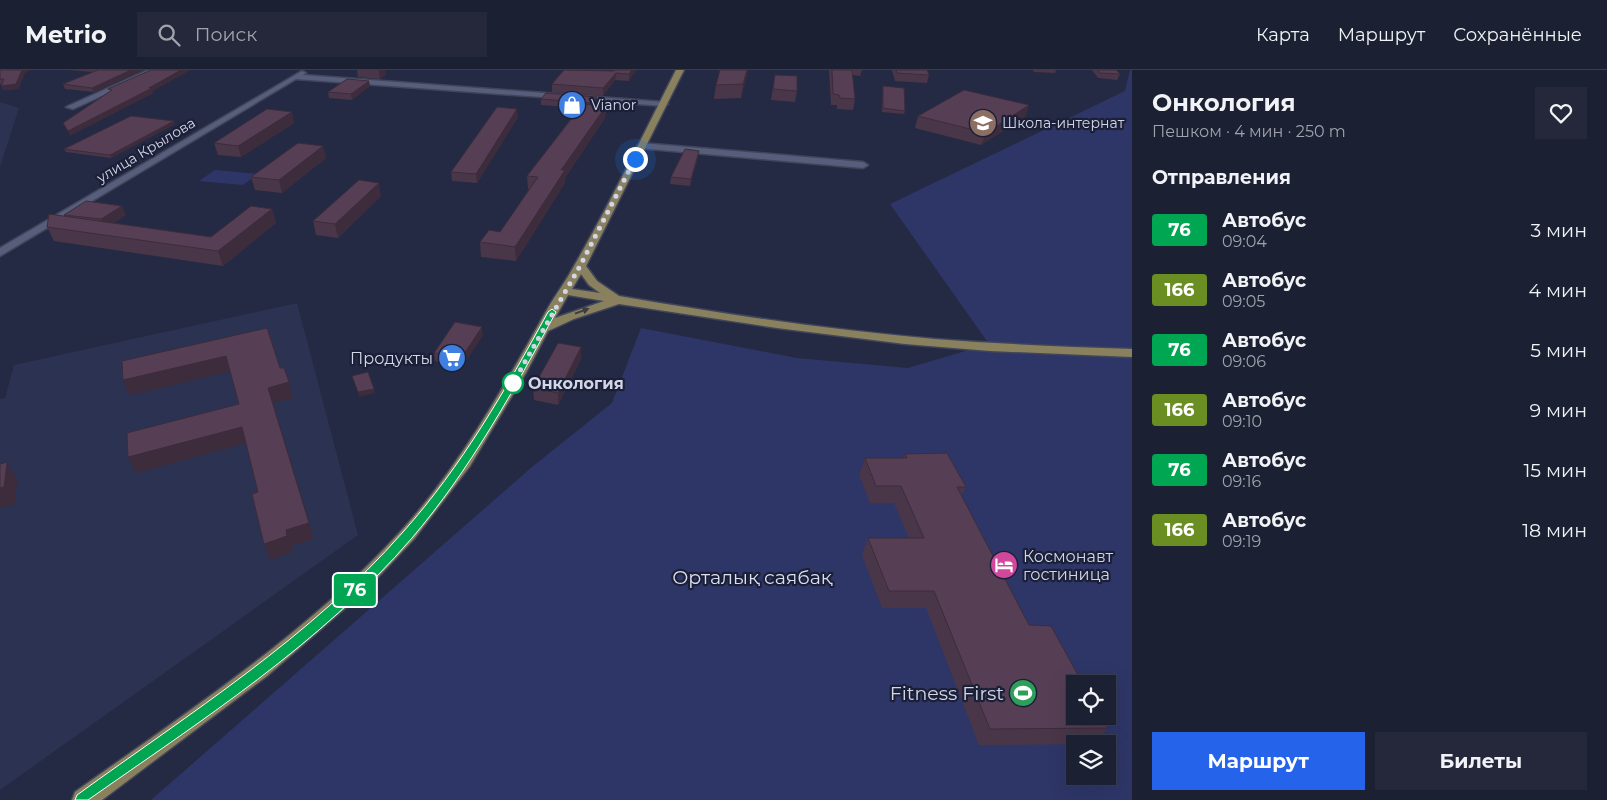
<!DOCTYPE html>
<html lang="ru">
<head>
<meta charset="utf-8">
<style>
  body { margin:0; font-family:Montserrat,sans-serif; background:#24283a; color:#f1f3f6; height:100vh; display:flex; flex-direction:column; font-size:19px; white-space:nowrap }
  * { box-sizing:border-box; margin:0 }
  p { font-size:16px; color:#a0a3ac }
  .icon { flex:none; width:28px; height:28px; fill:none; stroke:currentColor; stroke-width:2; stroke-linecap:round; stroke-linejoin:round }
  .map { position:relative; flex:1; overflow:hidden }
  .panel { display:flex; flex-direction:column; background:#1b2032; width:475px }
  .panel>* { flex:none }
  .badge { padding:0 10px; border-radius:4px; font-size:18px; line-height:32px }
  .controls { position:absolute; left:1066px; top:605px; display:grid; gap:10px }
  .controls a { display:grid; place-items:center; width:50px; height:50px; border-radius:0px; background:#1b2032; box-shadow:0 5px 20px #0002,0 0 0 1px #393e4d; font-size:25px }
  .you { position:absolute; width:25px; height:25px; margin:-12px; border:4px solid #fff; border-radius:50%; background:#1a73e8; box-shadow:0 0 0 8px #1a73e833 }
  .map>.badge { position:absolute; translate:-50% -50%; box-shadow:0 0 0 2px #fff }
  h2 { padding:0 20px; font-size:19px; line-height:45px }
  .round { display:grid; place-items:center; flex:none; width:52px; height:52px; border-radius:0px; background:#24283a }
  .head { display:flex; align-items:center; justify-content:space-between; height:85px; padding:0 20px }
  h1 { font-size:24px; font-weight:700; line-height:38px }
  .button { display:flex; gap:10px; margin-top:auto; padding:10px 20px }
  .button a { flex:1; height:58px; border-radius:0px; background:#2563eb; color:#fff; font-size:20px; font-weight:700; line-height:58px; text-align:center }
  .button a+a { background:#24283a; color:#f1f3f6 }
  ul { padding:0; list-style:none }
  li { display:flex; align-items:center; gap:15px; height:60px; padding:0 20px }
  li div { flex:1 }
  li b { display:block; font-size:19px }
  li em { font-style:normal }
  li .badge { min-width:55px; font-weight:700; text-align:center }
  header { display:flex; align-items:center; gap:30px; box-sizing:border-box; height:70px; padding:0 25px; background:#1b2032; border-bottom:1px solid #393e4d }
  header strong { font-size:24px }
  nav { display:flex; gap:28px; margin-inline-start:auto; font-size:18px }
  .search { width:350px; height:45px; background:#24283a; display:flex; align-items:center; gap:12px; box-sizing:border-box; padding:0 18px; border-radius:0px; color:#a0a3ac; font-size:19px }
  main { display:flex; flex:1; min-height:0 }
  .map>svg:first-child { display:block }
  .built { fill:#2c3251 }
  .green { fill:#2e3668; fill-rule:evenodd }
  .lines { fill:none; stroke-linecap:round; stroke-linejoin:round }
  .minor-casing { stroke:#41455a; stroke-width:3 }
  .major-casing { stroke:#41455a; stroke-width:3 }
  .minor { fill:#575e7b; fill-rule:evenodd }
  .major { fill:#89805e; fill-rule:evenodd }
  .wall { fill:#4a3649 }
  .shaded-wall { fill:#3c2c3c }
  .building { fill:#563f55; stroke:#3c2c3c }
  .oneway { fill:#3c3d43 }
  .line { fill:#00a651; stroke:#fff }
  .walk { stroke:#d2d6e7; stroke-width:5; stroke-dasharray:0 9 }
  .stop-dot { fill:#fff; stroke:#00a651; stroke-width:2.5 }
  .labels { text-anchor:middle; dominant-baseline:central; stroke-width:4.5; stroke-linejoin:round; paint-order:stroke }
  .far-poi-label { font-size:14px; fill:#d2d6e7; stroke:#1b2038; text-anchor:start }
  .far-street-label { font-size:14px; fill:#d2d6e7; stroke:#1b2038 }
  .poi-label { font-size:16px; fill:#d2d6e7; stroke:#1b2038; text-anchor:end }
  .stop-label { font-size:16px; font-weight:bold; fill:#d2d6e7; stroke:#1b2038; text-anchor:start }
  .near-park-label { font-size:19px; fill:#d9def2; stroke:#1b2038 }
  .near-poi-label { font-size:19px; fill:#d2d6e7; stroke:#1b2038; text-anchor:end }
</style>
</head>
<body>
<header>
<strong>Metrio</strong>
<div class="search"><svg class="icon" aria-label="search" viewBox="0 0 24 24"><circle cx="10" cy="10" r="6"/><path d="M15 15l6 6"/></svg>Поиск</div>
<nav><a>Карта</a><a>Маршрут</a><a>Сохранённые</a></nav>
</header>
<main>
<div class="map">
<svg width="1132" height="730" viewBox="0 0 1132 730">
  <rect width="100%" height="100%" fill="#242a43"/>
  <path class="built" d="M0 32 19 38 0 97Z
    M297 233 358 465 0 720V329L5 328 14 295Z"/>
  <path class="green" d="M1130 0H1132V730H151L532 397 612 333 641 258 797 288 908 298 989 274 890 134 1125 21ZM1075 614H1108V646H1075ZM1075 674H1108V706H1075Z
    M215 100 258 104 243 115 199 111Z"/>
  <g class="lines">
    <g class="minor-casing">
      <path id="minor" d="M148 0H158L73 39 66 37Z
        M302 1 306 3 303 5 664 32 668 34 664 36 296 9 0 186V178Z
        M641 73 863 92 868 95 863 98 638 78 637 76Z"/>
    </g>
    <g class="major-casing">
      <path id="major" d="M676 0H684L586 196 597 211 619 226C723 244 829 260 935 269 1000 274 1066 277 1132 279V287L990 281 905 274 777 258 619 234 574 249 548 261 527 301 470 396 414 469 366 520 267 606 102 730H72L75 722C188 641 307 564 401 461 459 397 502 320 544 245 553 228 565 213 574 196 611 132 643 65 676 0ZM581 204 589 215 600 223 572 219ZM568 225 604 231 555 248Z"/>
    </g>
    <use href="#minor" class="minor"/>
    <use href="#major" class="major"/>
  </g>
  <path class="wall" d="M0 0 25 3 18 19 3 20 1 16V14H0Z
    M68 0H143L94 22 65 19 63 14 93 2Z
    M357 0H385L386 4 380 9 358 7Z
    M614 0H636L629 11 615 10 603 26 552 22V14Z
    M720 0H748L741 28 714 29 716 15Z
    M829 0H862L860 6 852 5 855 29 853 40 837 39V35H831Z
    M892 0H927L929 5 927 13 895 11Z
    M1033 0H1056L1055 3 1034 2Z
    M1092 0H1116L1120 4 1117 10 1098 8Z
    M775 5 797 21 795 32 771 30Z
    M370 16 352 30 329 28 328 22Z
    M883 16 905 41 904 44 882 42Z
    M541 29 597 33 595 35 606 36 605 48 565 108V113L516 191 481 187 480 172 500 162 529 119H528L527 106 579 38 541 35Z
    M1029 35 1025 47 981 75 915 58 918 46Z
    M518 47 477 113 452 111 451 102Z
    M294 53 241 87 218 85 214 73Z
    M175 54 111 88 66 82 64 79Z
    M323 76 326 88 282 123 255 120 251 107Z
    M698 87 690 116 670 114 671 107Z
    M381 126 338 168 316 165 313 151Z
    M272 139 276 153 223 196 54 171 47 157 65 147 64 145H126L114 153 211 167Z
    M483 265 463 295 435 291 434 283Z
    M581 277V289L558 335 534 330 533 318Z
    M905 384 966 417 961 426 1029 555 1108 658 1095 674 979 675 926 538H882L862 485 868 468H909L894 433H870L859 405 865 388H903Z"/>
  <path class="shaded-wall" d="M22 0H31L25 3 18 19 3 20 1 16Z
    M131 0H143L94 22 92 18Z
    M181 0H191L153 21 154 23 70 66 68 61 149 18Z
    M379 0H385L386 4 380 9 379 1Z
    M632 0H636L629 11V4Z
    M747 0H748L741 28 743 14Z
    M616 3 615 10 603 26V18Z
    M369 11 370 16 352 30 351 24Z
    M597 27V33L592 39V33Z
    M1029 35 1025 47 981 75 986 63Z
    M606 36 605 48 565 108V113L516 191 515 177 561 100Z
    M517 39 518 47 477 113 476 104Z
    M292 42 294 53 241 87 238 76Z
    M174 51 175 54 111 88 110 85Z
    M323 76 326 88 282 123 279 110Z
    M699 81 698 87 690 116 691 109Z
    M379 113 381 126 338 168 335 154Z
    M122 136 126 145 105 159 101 149Z
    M272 139 276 153 223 196 218 181Z
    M482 257 483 265 463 295 462 287Z
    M581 277V289L558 335V323Z
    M226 286 232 301 130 325 123 310Z
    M289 312 293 328 273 333 314 469 291 476 293 482 270 490 264 474 286 460 268 318Z
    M374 319 375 323 359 327 358 322Z
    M242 357 247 373 136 403 128 387Z
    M7 392 17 409 15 434 0 438V418Z"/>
  <path class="building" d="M0 0H22L16 14 1 16 4 9H0Z
    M98 0H131L92 18 63 14Z
    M151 0H181L149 18H152L68 61 63 53 112 20 108 19Z
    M564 0 614 1V0H632L629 4 616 3 603 18 552 14Z
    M720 0H747L743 14 716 15Z
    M832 0H852L855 29 840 28 839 25 833 24Z
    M896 0H927L929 5 897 3Z
    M1098 0H1116L1120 4 1100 3Z
    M775 5 797 6V21L773 19Z
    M347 9 369 11 351 24 328 22Z
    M883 16 904 18 905 41 883 38Z
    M964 20 1029 35 986 63 918 46Z
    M546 23 597 27 592 33 541 29Z
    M583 34 606 36 561 100H565L515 177 480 172 489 160 500 162 538 107 527 106Z
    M497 37 517 39 476 104 451 102Z
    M267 39 292 42 238 76 214 73Z
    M131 46 174 51 110 85 64 79Z
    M298 73 323 76 279 110 251 107Z
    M685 79 699 81 691 109 671 107Z
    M359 110 379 113 335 154 313 151Z
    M86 131 122 136 101 149 64 145Z
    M251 136 272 139 218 181 47 157 49 144 211 167Z
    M455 252 482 257 462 287 434 283Z
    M267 258 280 298H284L289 312 268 318 309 453 286 460 287 466 264 474 252 424 258 422 242 357 128 387 127 363 239 334 226 286 123 310 122 291Z
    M558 273 581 277 558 323 533 318Z
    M368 302 374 319 358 322 352 306Z
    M947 383 966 417H957L1029 555 1051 556 1083 614H1075V646H1101L1108 658 990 659 934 521H889L868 468H924L901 416H876L865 388H907L905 384Z
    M7 392 4 417 0 418V394Z"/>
  <defs><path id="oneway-solid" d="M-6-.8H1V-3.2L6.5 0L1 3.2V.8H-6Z" transform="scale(1.25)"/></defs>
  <use class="oneway" href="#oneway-solid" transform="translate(582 241) rotate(-20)"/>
  <path class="line" d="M552 239 556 242C514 320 470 400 412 468 321 574 199 652 88 730H75L77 725C190 643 311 567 403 462 462 396 506 319 548 242Z"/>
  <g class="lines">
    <path class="walk" d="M513 313 510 318 580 196 635 89"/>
  </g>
  <defs>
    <g id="shop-disc" transform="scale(1.4375)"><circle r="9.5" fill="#3f7fe0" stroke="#1b2038"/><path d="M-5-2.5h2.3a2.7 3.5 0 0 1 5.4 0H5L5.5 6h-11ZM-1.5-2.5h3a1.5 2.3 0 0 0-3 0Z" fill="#fff"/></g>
    <g id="school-disc" transform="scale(1.4375)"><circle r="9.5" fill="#8d6e63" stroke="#1b2038"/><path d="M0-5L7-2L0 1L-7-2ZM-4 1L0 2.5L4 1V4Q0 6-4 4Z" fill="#fff"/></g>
    <g id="supermarket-disc" transform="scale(1.4375)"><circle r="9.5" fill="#3f7fe0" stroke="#1b2038"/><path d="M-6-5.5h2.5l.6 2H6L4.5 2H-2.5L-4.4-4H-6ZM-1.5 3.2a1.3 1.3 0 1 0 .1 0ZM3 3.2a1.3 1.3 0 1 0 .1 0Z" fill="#fff"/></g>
    <g id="hotel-disc" transform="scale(1.4375)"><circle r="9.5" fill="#d1479c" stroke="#1b2038"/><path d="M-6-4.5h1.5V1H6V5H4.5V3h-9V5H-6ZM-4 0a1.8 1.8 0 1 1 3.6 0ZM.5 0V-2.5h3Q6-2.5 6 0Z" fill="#fff"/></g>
    <g id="stadium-disc" transform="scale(1.4375)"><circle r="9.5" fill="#2e9e5b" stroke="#1b2038"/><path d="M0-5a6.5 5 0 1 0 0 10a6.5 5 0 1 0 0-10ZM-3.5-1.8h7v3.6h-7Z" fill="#fff"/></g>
  </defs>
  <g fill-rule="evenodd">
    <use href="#shop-disc" x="572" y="35"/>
    <use href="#school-disc" x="983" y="53"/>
    <use href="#supermarket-disc" x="452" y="288"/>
    <use href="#hotel-disc" x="1004" y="495"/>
    <use href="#stadium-disc" x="1023" y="623"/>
  </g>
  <circle class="stop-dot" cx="513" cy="313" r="10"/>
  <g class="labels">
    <g class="far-poi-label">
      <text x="591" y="35">Vianor</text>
      <text x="1002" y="53">Школа-интернат</text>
    </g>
    <g class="far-street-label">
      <text transform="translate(146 80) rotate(-31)">улица Крылова</text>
    </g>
    <g class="poi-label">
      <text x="433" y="288">Продукты</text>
      <text x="1023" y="486" text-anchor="start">Космонавт<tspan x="1023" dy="18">гостиница</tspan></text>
    </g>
    <g class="stop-label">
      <text x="528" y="313">Онкология</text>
    </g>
    <g class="near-park-label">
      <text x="752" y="507">Орталық саябақ</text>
    </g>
    <g class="near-poi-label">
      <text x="1004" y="623">Fitness First</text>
    </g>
  </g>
</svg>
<div class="controls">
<a><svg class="icon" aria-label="locate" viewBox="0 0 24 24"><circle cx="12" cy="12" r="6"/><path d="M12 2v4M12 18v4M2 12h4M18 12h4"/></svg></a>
<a><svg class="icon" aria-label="layers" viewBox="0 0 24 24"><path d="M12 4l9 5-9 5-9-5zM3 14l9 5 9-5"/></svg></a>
</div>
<div class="you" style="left:635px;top:89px"></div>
<b class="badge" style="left:355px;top:520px;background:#00a651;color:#fff">76</b>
</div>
<section class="panel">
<div class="head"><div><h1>Онкология</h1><p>Пешком · 4 мин · 250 m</p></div><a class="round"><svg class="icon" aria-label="heart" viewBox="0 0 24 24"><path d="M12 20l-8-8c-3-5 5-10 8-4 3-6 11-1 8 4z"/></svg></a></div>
<h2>Отправления</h2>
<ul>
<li><span class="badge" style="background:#00a651;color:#fff">76</span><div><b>Автобус</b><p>09:04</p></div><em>3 мин</em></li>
<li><span class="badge" style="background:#6b8e23;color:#fff">166</span><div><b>Автобус</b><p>09:05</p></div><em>4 мин</em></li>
<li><span class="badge" style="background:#00a651;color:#fff">76</span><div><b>Автобус</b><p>09:06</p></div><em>5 мин</em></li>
<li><span class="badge" style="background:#6b8e23;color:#fff">166</span><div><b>Автобус</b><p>09:10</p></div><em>9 мин</em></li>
<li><span class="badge" style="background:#00a651;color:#fff">76</span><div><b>Автобус</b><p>09:16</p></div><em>15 мин</em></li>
<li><span class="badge" style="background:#6b8e23;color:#fff">166</span><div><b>Автобус</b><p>09:19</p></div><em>18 мин</em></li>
</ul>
<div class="button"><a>Маршрут</a><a>Билеты</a></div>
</section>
</main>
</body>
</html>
